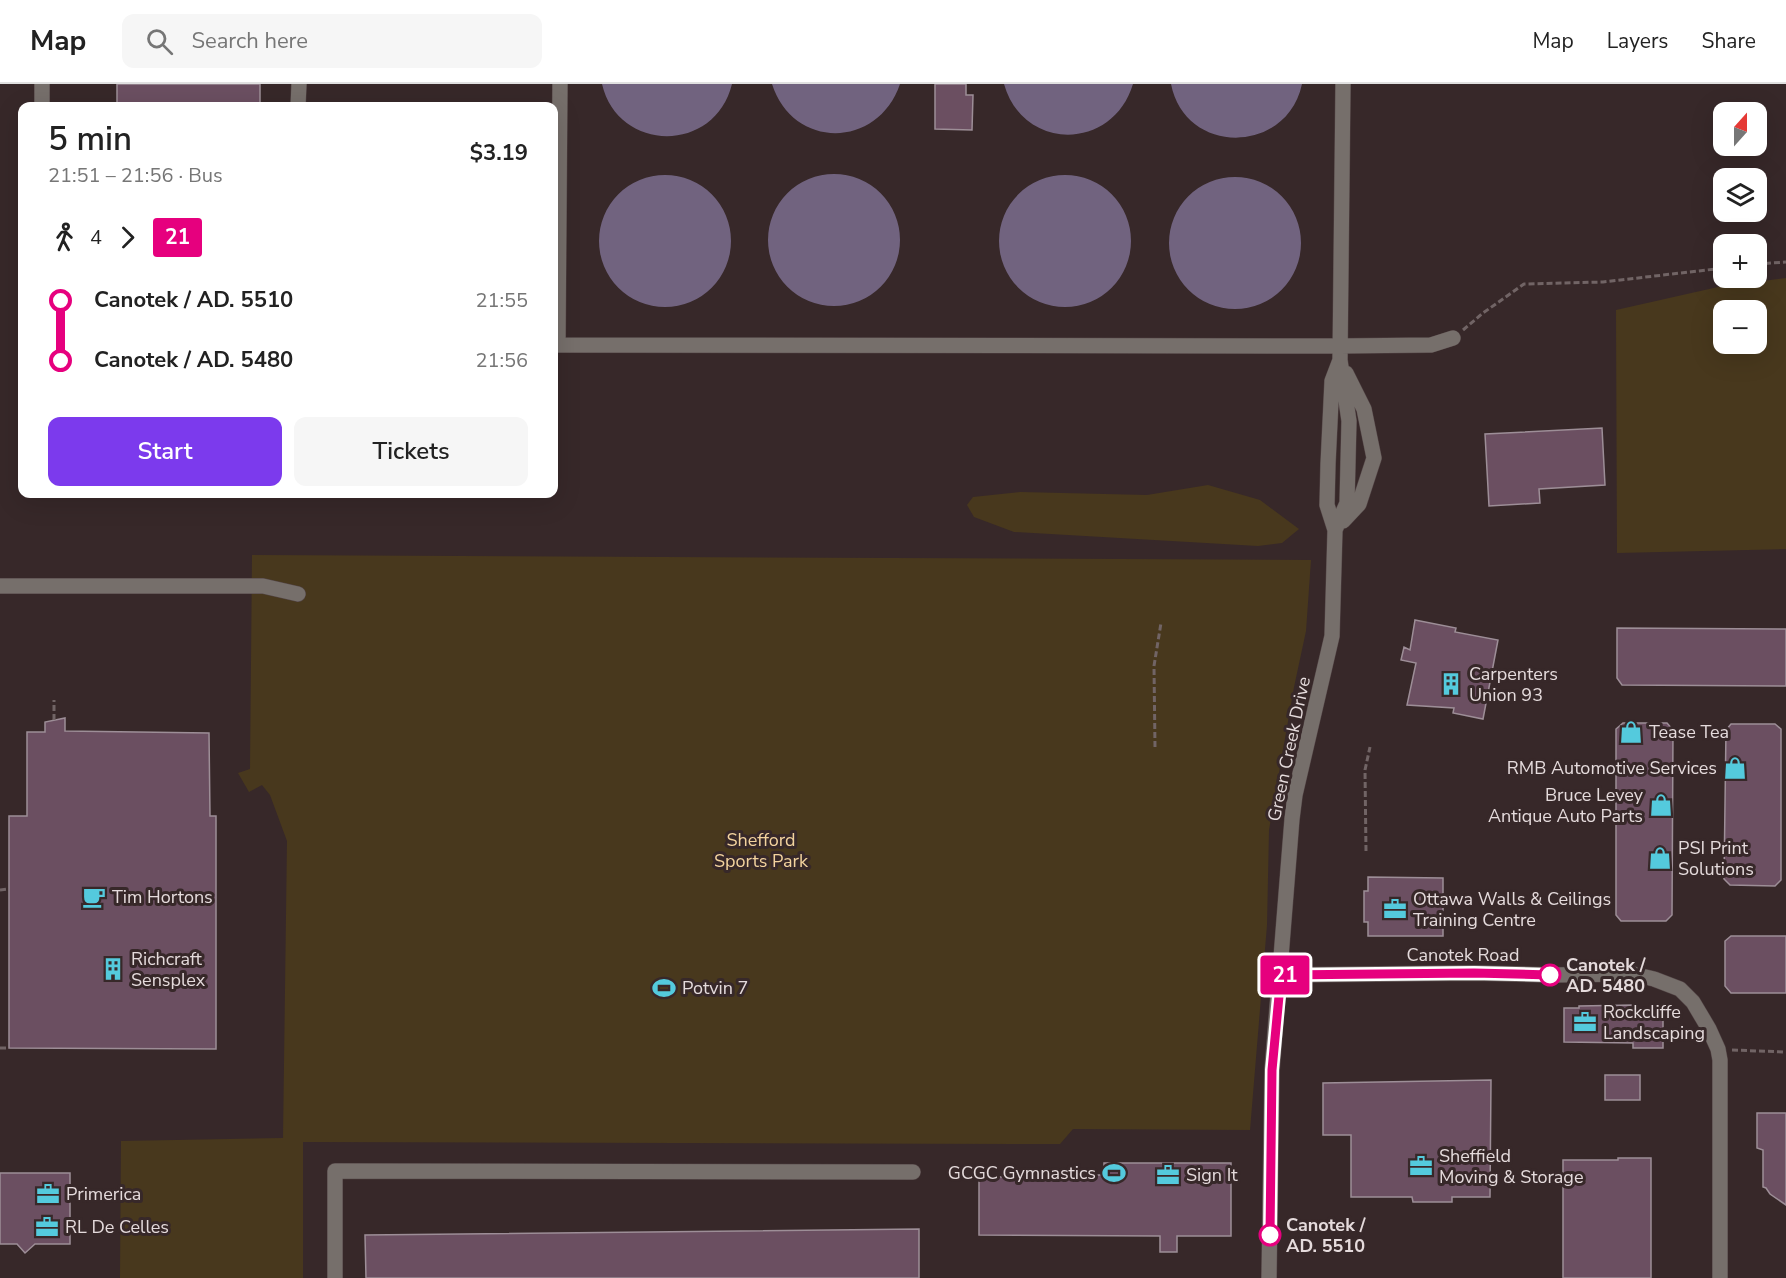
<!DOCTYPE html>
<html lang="en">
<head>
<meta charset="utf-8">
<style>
  body { margin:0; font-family:"Nunito Sans",sans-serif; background:#f6f6f6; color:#222; height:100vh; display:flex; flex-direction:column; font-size:22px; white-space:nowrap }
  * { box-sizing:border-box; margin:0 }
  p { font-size:20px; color:#767676 }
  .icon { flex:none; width:33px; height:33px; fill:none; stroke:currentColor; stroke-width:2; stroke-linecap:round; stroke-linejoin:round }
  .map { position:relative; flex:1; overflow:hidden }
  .panel { position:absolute; left:18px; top:18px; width:540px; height:396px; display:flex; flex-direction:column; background:#fff; border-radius:12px; box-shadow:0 6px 24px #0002 }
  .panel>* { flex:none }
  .badge { padding:0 12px; border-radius:4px; font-size:21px; line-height:39px }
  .needle { width:39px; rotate:21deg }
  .fabs { position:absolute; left:1713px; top:18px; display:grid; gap:12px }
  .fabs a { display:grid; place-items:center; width:54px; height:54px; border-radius:12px; background:#fff; box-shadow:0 6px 24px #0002; font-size:30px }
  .map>.badge { position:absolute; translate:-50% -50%; box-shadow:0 0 0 3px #fff }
  .legs { display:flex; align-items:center; gap:9px; height:66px; padding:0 30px; font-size:20px }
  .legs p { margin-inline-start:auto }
  .overview { display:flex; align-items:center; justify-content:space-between; height:102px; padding:0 30px }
  h1 { font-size:33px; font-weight:600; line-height:45px }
  .action { display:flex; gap:12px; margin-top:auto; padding:12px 30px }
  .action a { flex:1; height:69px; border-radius:12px; background:#7c3aed; color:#fff; font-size:24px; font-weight:600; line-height:69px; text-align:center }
  .action a+a { background:#f6f6f6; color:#222 }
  ul { padding:0 30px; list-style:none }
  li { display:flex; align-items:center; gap:21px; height:60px; font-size:22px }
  li i { display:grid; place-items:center; width:9px; height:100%; margin:0 8px; background:currentColor }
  li i::after { content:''; width:15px; height:15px; margin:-8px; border:4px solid; border-radius:50%; background:#fff }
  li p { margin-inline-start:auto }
  li:first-child i { background:linear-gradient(#0000 50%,currentColor 0) }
  li:last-child i { background:linear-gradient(currentColor 50%,#0000 0) }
  header { display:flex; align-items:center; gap:36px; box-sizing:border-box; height:84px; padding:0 30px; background:#fff; border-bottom:2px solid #e0e0e0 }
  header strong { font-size:28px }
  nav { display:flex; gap:33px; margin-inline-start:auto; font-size:21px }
  .search { width:420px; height:54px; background:#f6f6f6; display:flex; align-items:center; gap:15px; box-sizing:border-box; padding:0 21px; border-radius:12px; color:#767676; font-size:22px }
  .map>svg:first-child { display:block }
  .green { fill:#48381d; fill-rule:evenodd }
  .water { fill:#71637f }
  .building { fill:#6b4f61; stroke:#9d8e97; stroke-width:1.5 }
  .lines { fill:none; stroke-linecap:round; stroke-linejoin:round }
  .minor-casing { stroke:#534546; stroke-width:16 }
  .path { stroke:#716465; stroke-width:3; stroke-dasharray:6 3; stroke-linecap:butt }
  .minor { stroke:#766f6b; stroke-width:15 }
  .line-1-casing { stroke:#fff; stroke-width:14 }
  .line-1 { stroke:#e6007e; stroke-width:9 }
  .stop-1-dot { fill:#fff; stroke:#e6007e; stroke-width:3 }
  .labels { text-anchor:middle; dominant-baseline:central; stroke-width:6; stroke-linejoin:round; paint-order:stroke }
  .poi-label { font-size:18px; fill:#e5dbdc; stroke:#372829; text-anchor:start }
  .street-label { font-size:18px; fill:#e5dbdc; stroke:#372829 }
  .park-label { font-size:18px; fill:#f3d39e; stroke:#372829 }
  .stop-label { font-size:18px; font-weight:bold; fill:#e5dbdc; stroke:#372829; text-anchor:start }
</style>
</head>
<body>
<header>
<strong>Map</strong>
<div class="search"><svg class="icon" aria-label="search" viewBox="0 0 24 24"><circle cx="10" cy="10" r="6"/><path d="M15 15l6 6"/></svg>Search here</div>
<nav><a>Map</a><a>Layers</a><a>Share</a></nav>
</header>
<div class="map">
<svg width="1786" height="1194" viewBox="0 0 1786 1194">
  <rect width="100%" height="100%" fill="#372829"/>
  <path class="green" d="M1786 194V465L1617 469 1616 226 1718 203ZM1724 226H1756V260H1724Z
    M1208 401 1260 416 1299 445 1282 459 1258 462 1014 448 974 433 967 421 973 413 1020 408 1147 411Z
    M252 471 1311 476 1306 547 1294 603 1269 746 1267 841 1250 1046 1073 1045 1060 1060 303 1058V1194H120L121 1057 283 1054 287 757 270 711 262 701 249 708 238 689 250 685Z"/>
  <path class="water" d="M602 0H732C715 70 618 69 602 0Z
    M772 0H900C878 65 793 66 772 0Z
    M1004 0H1133C1113 67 1023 68 1004 0Z
    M1171 0H1302C1287 71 1185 72 1171 0Z
    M768 156a66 66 0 1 1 132 0a66 66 0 1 1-132 0Z
    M999 157a66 66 0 1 1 132 0a66 66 0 1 1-132 0Z
    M599 157a66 66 0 1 1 132 0a66 66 0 1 1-132 0Z
    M1169 159a66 66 0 1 1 132 0a66 66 0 1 1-132 0Z"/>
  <path class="building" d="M117 0H260V22H117Z
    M935 0H966V11H973L972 46 935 45Z
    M1602 344 1605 401 1539 405 1540 419 1489 422 1485 350Z
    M1415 536 1456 544 1455 548 1498 556 1483 635 1453 629 1454 624 1407 621 1416 579 1401 576 1404 563 1410 566Z
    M1617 544 1786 545V602L1622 601 1617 594Z
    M65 634V647L209 649 210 732H216V965L9 964V732H27V648H45V638Z
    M1623 639H1667L1673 646 1672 831 1666 837H1621L1616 831V645Z
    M1731 640H1775L1781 645V796L1775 802 1730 801 1724 795 1726 646Z
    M1368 793 1443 794V852H1368V838H1364V807H1368Z
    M1731 852H1786V909H1731L1725 902V857Z
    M1633 921V925H1647L1663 933V964H1633V959L1564 958V924H1579V922Z
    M1605 991H1640V1016H1605Z
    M1491 996 1490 1113H1452V1118H1413L1412 1113H1351V1051H1323V999Z
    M1757 1029H1786V1121L1770 1110 1766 1104 1763 1103V1066L1757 1064Z
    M1618 1074H1651V1194H1563V1076H1618Z
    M1104 1079H1231V1152H1177V1168H1160V1152L979 1151V1093H1096V1091H1104Z
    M0 1089H70V1160H35L25 1169 17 1160H0Z
    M919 1145V1194H366L365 1151Z"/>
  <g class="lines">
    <g class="minor-casing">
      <path id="minor" d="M42 0V22
        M298 22 299 0
        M554 261 1340 262 1431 261 1453 254
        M558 261 560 0
        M1343 437 1359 420 1374 374 1364 325 1346 289
        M1335 446 1347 419 1349 337 1340 276 1343 0
        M0 502H263L298 510
        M1281 891 1474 889 1550 891 1633 890 1654 895 1680 905 1693 918 1709 945 1718 965 1720 976V1194
        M335 1194V1087L913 1088
        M1269 1194 1272 986 1292 735 1295 711 1332 552 1335 446 1327 421 1328 380 1332 297 1340 276"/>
    </g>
    <path class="path" d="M1756 180 1786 178
      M1463 246 1483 229 1524 200 1603 198 1724 184
      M54 636V616
      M1155 663 1154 582 1161 539
      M1366 767 1365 686 1370 663
      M0 806 9 805
      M0 964H7
      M1732 966 1786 968"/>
    <use href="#minor" class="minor"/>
  </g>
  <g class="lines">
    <g class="line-1-casing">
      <path id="line-1" d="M1270 1151 1272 986 1281 891 1474 889 1550 891"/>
    </g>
    <use href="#line-1" class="line-1"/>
  </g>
  <defs>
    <g id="building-bare" transform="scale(1.8)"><path d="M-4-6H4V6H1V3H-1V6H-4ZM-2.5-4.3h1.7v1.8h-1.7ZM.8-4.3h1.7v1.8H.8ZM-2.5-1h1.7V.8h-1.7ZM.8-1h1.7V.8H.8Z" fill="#54cadd" stroke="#372829" stroke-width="2.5" paint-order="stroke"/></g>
    <g id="shop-bare" transform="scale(1.8)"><path d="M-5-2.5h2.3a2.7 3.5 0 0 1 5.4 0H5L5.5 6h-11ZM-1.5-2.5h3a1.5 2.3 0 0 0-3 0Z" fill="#54cadd" stroke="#372829" stroke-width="2.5" paint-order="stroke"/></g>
    <g id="cafe-bare" transform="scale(1.8)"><path d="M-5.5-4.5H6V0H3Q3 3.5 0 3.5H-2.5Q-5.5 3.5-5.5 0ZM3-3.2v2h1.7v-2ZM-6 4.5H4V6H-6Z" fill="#54cadd" stroke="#372829" stroke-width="2.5" paint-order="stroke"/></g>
    <g id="office-bare" transform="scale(1.8)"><path d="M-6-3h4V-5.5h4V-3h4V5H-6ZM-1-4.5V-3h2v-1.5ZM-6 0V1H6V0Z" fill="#54cadd" stroke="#372829" stroke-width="2.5" paint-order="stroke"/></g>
    <g id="stadium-bare" transform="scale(1.8)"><path d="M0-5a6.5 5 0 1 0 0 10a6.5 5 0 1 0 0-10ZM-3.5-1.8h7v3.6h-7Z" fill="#54cadd" stroke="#372829" stroke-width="2.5" paint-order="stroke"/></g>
  </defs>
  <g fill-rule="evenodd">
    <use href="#building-bare" x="1451" y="600"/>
    <use href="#shop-bare" x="1631" y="648"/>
    <use href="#shop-bare" x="1735" y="684"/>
    <use href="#shop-bare" x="1661" y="721"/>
    <use href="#shop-bare" x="1660" y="774"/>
    <use href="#cafe-bare" x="94" y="813"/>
    <use href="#office-bare" x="1395" y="825"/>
    <use href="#building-bare" x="113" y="885"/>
    <use href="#stadium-bare" x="664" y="904"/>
    <use href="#office-bare" x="1585" y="938"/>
    <use href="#office-bare" x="1421" y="1082"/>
    <use href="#stadium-bare" x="1114" y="1089"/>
    <use href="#office-bare" x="1168" y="1091"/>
    <use href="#office-bare" x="48" y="1110"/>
    <use href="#office-bare" x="47" y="1143"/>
  </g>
  <g class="stop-1-dot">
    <circle cx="1550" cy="891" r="10"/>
    <circle cx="1270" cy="1151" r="10"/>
  </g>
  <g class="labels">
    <g class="poi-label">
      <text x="1469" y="590">Carpenters<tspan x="1469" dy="21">Union 93</tspan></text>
      <text x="1649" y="648">Tease Tea</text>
      <text x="1717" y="684" text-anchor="end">RMB Automotive Services</text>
      <text x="1643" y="711" text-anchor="end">Bruce Levey<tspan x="1643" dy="21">Antique Auto Parts</tspan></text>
      <text x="1678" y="764">PSI Print<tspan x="1678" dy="21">Solutions</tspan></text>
      <text x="112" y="813">Tim Hortons</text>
      <text x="1413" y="815">Ottawa Walls &amp; Ceilings<tspan x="1413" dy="21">Training Centre</tspan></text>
      <text x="131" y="875">Richcraft<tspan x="131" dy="21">Sensplex</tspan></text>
      <text x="682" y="904">Potvin 7</text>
      <text x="1603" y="928">Rockcliffe<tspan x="1603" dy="21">Landscaping</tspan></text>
      <text x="1439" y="1072">Sheffield<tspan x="1439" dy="21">Moving &amp; Storage</tspan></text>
      <text x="1096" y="1089" text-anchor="end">GCGC Gymnastics</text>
      <text x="1186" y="1091">Sign It</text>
      <text x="66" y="1110">Primerica</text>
      <text x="65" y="1143">RL De Celles</text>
    </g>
    <g class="street-label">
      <text transform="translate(1289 665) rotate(-78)">Green Creek Drive</text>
      <text x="1463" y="871">Canotek Road</text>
    </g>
    <g class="park-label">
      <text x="761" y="756">Shefford<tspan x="761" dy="21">Sports Park</tspan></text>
    </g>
    <g class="stop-label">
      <text x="1566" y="881">Canotek /<tspan x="1566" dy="21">AD. 5480</tspan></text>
      <text x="1286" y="1141">Canotek /<tspan x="1286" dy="21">AD. 5510</tspan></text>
    </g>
  </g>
</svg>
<div class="fabs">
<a><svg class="needle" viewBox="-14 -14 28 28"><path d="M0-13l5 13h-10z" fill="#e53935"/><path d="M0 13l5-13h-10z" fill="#767676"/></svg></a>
<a><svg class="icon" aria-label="layers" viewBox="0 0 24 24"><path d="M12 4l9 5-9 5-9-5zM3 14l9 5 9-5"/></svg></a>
<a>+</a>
<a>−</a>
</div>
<b class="badge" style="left:1285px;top:891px;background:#e6007e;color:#fff">21</b>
<section class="panel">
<div class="overview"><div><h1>5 min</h1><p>21:51 – 21:56 · Bus</p></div><b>$3.19</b></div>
<div class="legs"><svg class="icon" aria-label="walk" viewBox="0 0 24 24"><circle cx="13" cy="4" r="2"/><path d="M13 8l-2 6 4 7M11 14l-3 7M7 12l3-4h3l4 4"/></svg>4<svg class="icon" aria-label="forward" viewBox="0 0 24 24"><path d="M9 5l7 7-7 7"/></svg><b class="badge" style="background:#e6007e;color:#fff">21</b></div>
<ul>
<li><i style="color:#e6007e"></i><b>Canotek / AD. 5510</b><p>21:55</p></li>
<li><i style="color:#e6007e"></i><b>Canotek / AD. 5480</b><p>21:56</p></li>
</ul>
<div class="action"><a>Start</a><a>Tickets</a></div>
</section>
</div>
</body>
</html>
